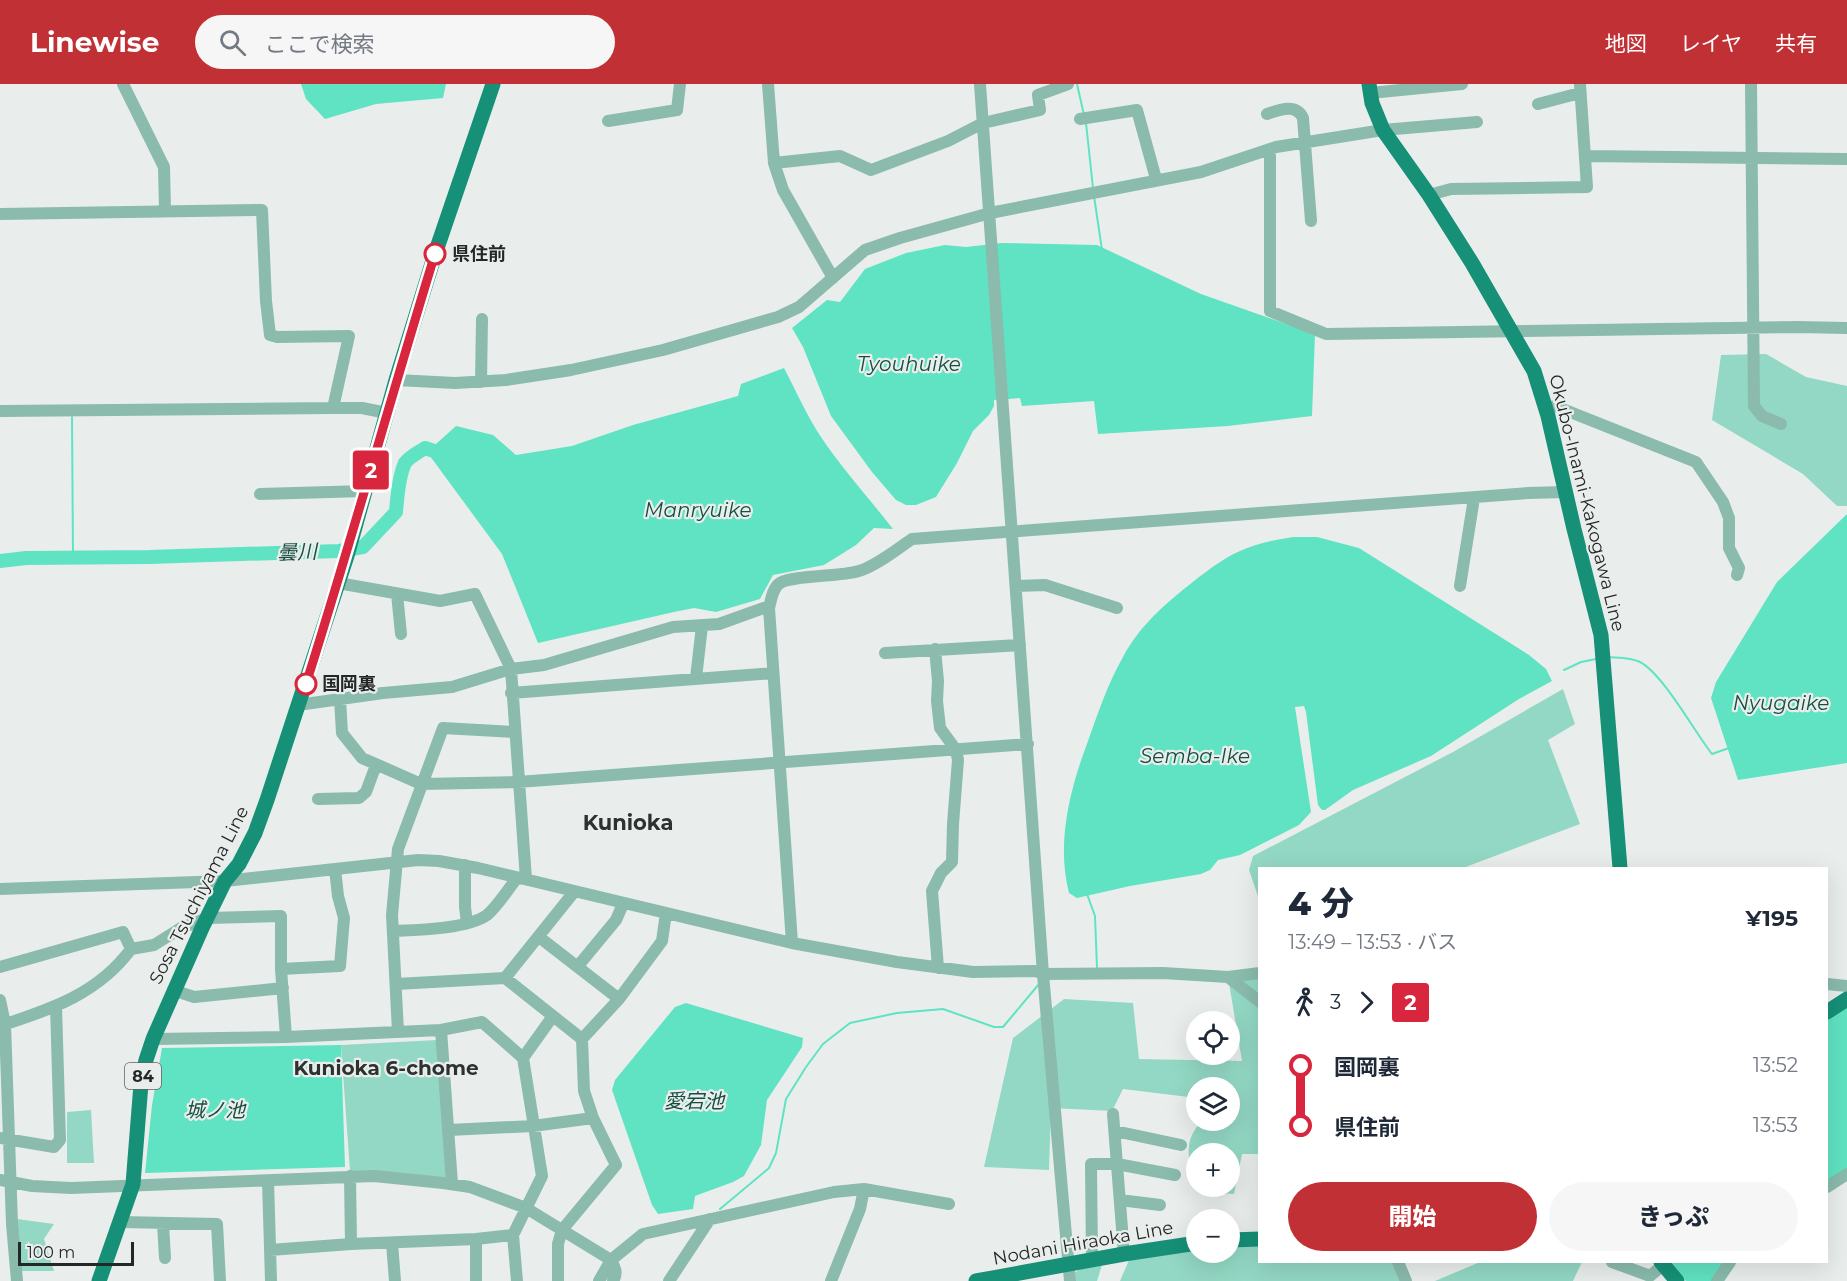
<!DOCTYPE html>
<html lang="ja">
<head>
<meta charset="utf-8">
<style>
  body { margin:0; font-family:Montserrat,"Noto Sans JP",sans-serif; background:#f6f6f7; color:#1f2937; height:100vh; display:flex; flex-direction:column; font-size:22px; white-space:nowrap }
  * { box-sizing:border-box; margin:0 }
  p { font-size:20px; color:#747a83 }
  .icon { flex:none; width:33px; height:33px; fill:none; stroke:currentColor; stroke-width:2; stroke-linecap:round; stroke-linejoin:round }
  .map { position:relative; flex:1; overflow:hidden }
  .details { position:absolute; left:1258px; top:783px; width:570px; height:396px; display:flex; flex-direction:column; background:#fff; border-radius:0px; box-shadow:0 6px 24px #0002 }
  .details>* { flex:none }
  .badge { padding:0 12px; border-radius:4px; font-size:21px; line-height:39px }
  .controls { position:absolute; left:1186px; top:927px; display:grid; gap:12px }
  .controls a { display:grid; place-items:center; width:54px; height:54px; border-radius:50%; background:#fff; box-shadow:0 6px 24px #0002; font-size:30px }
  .scale { position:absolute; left:18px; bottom:15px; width:116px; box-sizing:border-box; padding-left:6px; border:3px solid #252726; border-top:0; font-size:16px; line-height:21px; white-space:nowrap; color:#252726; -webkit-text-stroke:4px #e9eeec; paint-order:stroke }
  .map>.badge { position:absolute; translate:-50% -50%; box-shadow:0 0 0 3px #fff }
  .legs { display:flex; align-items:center; gap:9px; height:66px; padding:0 30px; font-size:20px }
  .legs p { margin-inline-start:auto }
  .head { display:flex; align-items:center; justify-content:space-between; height:102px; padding:0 30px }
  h1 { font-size:33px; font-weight:800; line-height:45px }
  .cta { display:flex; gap:12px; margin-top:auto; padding:12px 30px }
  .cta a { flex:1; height:69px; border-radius:36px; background:#c03035; color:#fff; font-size:24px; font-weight:800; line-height:69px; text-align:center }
  .cta a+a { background:#f6f6f7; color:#1f2937 }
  ul { padding:0 30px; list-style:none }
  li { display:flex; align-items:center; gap:21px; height:60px; font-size:22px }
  li i { display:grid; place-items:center; width:9px; height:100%; margin:0 8px; background:currentColor }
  li i::after { content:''; width:15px; height:15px; margin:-8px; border:4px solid; border-radius:50%; background:#fff }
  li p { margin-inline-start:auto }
  li:first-child i { background:linear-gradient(#0000 50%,currentColor 0) }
  li:last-child i { background:linear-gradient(currentColor 50%,#0000 0) }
  header { display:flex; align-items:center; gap:36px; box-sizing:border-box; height:84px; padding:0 30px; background:#c03035; color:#fff }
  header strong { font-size:28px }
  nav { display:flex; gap:33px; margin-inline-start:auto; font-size:21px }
  .search { width:420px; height:54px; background:#f6f6f7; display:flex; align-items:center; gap:15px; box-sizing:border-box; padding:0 21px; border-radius:33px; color:#747a83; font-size:22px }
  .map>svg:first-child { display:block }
  .green { fill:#93d8c4; fill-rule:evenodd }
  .water { fill:#60e3c2 }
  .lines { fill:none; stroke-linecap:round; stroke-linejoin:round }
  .stream { stroke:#60e3c2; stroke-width:2 }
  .river { stroke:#60e3c2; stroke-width:14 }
  .minor { stroke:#8abbad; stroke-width:12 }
  .major { stroke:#169077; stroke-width:15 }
  .line-1-casing { stroke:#fff; stroke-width:14 }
  .line-1 { stroke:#d7263d; stroke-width:9 }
  .stop-1-dot { fill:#fff; stroke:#d7263d; stroke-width:3 }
  .labels { text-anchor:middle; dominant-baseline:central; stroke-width:4.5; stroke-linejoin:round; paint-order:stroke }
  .shield { fill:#e9eeec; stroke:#606361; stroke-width:1.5 }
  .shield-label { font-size:16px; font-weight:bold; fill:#252726 }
  .stop-label { font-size:18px; font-weight:bold; fill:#252726; stroke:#e9eeec; text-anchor:start }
  .street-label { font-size:18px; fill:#252726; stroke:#e9eeec }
  .water-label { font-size:20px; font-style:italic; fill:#174e41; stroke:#e9eeec }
  .neighbourhood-label { font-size:20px; font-weight:bold; fill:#2d3130; stroke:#e9eeec }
  .quarter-label { font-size:21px; font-weight:bold; fill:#2d3130; stroke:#e9eeec }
</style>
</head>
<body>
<header>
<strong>Linewise</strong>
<div class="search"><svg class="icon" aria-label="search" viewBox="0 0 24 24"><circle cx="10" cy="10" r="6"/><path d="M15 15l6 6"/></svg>ここで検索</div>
<nav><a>地図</a><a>レイヤ</a><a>共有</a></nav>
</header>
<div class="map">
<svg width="1847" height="1197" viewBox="0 0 1847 1197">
  <rect width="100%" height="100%" fill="#e9eeec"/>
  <path class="green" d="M1766 270 1806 293 1847 302V422H1837L1803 390 1712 336 1721 271Z
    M1563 605 1575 640 1548 656 1580 740 1463 784H1260V818L1249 786 1253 772 1453 668Z
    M1260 888V1070H1242L1234 1110 1198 1108C1190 1081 1180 1059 1202 1037L1230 1036V1004H1197V1014L1123 1005 1112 1027 1051 1024 1049 1086 984 1083 1013 954 1064 915 1133 919 1139 975 1242 977 1228 893ZM1197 1070H1230V1102H1197Z
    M437 956 446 1094 350 1087 341 961Z
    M91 1026 94 1079H67V1028Z
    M17 1135 54 1140 44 1155 54 1187H19Z
    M1230 1161H1260V1178H1395L1403 1197H1120L1129 1176 1197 1165V1168H1230Z
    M1480 1178H1582L1573 1197H1435Z
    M1102 1181 1097 1197H1076L1075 1189 1079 1185Z"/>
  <path class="water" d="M301 0H446L443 14 376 20 325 35 306 15Z
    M1001 159 1097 161 1201 210 1315 250 1312 332 1228 342 1098 350 1094 317 1022 322 1020 314 994 316V322L989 331 973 347 957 379 936 413 916 421H906L896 416 872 388 831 332 803 263 792 244 827 216 840 218 865 185 906 169 945 161 966 163Z
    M784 284C796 307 807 332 821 353 843 386 869 414 893 445L874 444 856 461 824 481 773 491 760 515 716 528 694 524 674 528 538 559 502 470 427 368 456 342 493 351 516 371 572 362 633 341 738 312 741 300Z
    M1847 430V679L1738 696 1711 614 1716 598 1777 498Z
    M1293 453H1317L1359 464 1529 571 1546 585 1552 597 1519 615 1431 672 1353 706 1325 726H1322L1318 721 1306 628 1304 622 1295 623 1311 728 1299 741 1240 771 1218 776 1210 786 1201 790 1130 802 1077 814 1069 809C1056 758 1070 705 1088 657 1098 629 1108 599 1123 573 1140 541 1166 519 1194 497 1208 486 1224 474 1240 467 1257 459 1274 456 1293 453Z
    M686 919 803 954 802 963 767 1016 761 1061 744 1092 733 1098 695 1112 693 1125 658 1130 652 1121 612 1006 615 996 675 923Z
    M1847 920V1085L1827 1098V933Z
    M341 961 345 1083 145 1089 152 1021 162 964Z
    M1667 1178H1725L1713 1197H1686Z"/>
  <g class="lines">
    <path class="stream" d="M1077 0 1084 31
      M1086 39 1093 104
      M1094 112 1102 166
      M72 333 73 473
      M1607 573C1618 574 1630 573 1640 578 1663 590 1694 647 1712 670L1729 664
      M1564 586 1581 578 1596 575
      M1087 810 1095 832 1097 884
      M720 1125 769 1084 776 1069 786 1015 806 983 823 960 850 939 897 929 943 925 994 943H1003L1039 900"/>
    <path class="river" d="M0 477 26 474 149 473 339 467 363 463 396 428C397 415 399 391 405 379 409 373 419 368 425 364L446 371"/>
    <path class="minor" d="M123 0 164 83 165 127
      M768 0 774 79 783 106 833 194
      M980 0 1043 890 1070 1197
      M1751 0 1754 322 1762 332 1781 340
      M1370 9 1462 0
      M1538 20 1580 9
      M1267 30C1279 26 1296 19 1303 34L1311 137
      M1080 35 1137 26 1156 95
      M608 37 677 26 680 0
      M1270 65V227L1326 250 1798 243 1847 244
      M1586 72 1847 75
      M774 79 840 72 871 86 948 57 983 39 1040 26 1038 11 1068 0
      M1429 111 1451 105 1587 103 1580 0
      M0 130 262 126 266 217 270 251 277 253 349 252 333 324
      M396 296 455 299 506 296 571 286 663 266 778 233 799 223 865 166 900 154 990 129 1201 88 1276 63 1383 46 1477 38
      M481 298 482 235
      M1546 325 1555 322 1696 378 1723 418 1729 434V464L1739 484 1737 491
      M0 327 333 324H362L387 329
      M260 410 365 407
      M338 499 440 517 475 510 511 585 526 795
      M1016 502 1045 501 1117 524
      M1460 502 1474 414
      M397 510 401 550
      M935 565 938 597 937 617 940 644 956 666 958 676 953 740 952 778 941 789 932 807 938 884
      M885 569 1020 561
      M696 594 702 542
      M511 609 773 589
      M340 615 342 649 362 674 421 700 518 698 1028 660
      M298 621 383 609 452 603 511 585 544 581 673 543 719 540 769 522
      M318 715 359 714 366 708 376 681
      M465 781V823L467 839
      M0 805 225 797 418 776 439 777 478 784 792 859 897 878 973 888 1036 887 1043 890 1163 889 1228 893 1260 889
      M394 847C417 846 468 845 487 831 497 823 509 804 517 794
      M539 853 619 915
      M792 859 769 524C771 516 773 503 780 499 794 491 839 493 859 487 876 482 897 465 912 455L1528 409 1565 408
      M578 882 616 836 623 820
      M0 883 123 848 131 865
      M281 885 340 882 344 834 338 812 335 785
      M1228 893 1260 918
      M505 894 574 808
      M396 900 505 894 582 955
      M1827 900 1847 902
      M173 906 194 913 283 904
      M0 916 5 940 12 1140 17 1197
      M0 942C51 925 98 910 131 865L154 861 181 844 208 834 281 832V885L286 953
      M441 946 482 938 523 974 542 1092 513 1151 517 1197
      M398 948 392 831 398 765 443 644 514 648
      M153 955 286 953 441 946 452 1100
      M523 974 553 932
      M1113 1030 1124 1170
      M449 1046 533 1042 593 1034
      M1115 1047 1181 1061
      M0 1054 54 1063 60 1056 56 922
      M350 1092 351 1160
      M0 1096 32 1102 71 1104 374 1092 443 1099 470 1103 526 1124 611 1176C615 1184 618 1189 613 1197
      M268 1097 271 1197
      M1827 1103 1847 1090
      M864 1105 949 1120
      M1120 1116 1160 1121
      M121 1138 217 1140 220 1197
      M163 1140 165 1174
      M476 1155V1197
      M392 1159 395 1197
      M270 1166 351 1160 476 1155 513 1151
      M1092 1176 1091 1080H1117L1175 1091
      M1398 1178 1406 1197
      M1612 1178 1650 1192 1663 1181
      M558 1197V1160L562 1146 616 1081 593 1034 584 1007 582 955 619 915 662 857 666 829
      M599 1197 611 1176 643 1150 834 1108 864 1105 860 1125 831 1197
      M669 1197 710 1135
      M1717 1197 1730 1178"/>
    <path class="major" d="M1369 0 1372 19 1383 46 1429 111 1472 179 1534 287 1548 332 1574 445 1601 551 1620 784
      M1827 928 1847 915
      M1230 1156 1260 1155
      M1661 1178 1677 1197
      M99 1197 133 1100 141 1000 146 976 153 955 202 844 225 797 239 780 255 749 267 716 347 472 396 296 435 170 493 0
      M976 1197 1124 1170 1197 1159"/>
  </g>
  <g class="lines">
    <g class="line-1-casing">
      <path id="line-1" d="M306 600C351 458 391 313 435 170"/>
    </g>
    <use href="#line-1" class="line-1"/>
  </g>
  <g class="stop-1-dot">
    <circle cx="435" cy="170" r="10"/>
    <circle cx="306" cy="600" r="10"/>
  </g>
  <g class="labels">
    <rect class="shield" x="125" y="979" width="36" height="26" rx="4.5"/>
    <g class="shield-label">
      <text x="143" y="992">84</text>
    </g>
    <g class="stop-label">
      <text x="452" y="170">県住前</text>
      <text x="322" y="600">国岡裏</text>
    </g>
    <g class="street-label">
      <text transform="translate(1587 419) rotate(76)">Okubo-Inami-Kakogawa Line</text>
      <text transform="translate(199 811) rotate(-63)">Sosa Tsuchiyama Line</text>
      <text transform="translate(1083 1159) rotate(-10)">Nodani Hiraoka Line</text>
    </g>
    <g class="water-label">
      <text x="909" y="280">Tyouhuike</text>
      <text x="698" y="426">Manryuike</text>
      <text transform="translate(297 468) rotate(-2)">曇川</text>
      <text x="1781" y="619">Nyugaike</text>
      <text x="1195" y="672">Semba-Ike</text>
      <text x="694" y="1017">愛宕池</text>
      <text x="215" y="1026">城ノ池</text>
    </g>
    <g class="neighbourhood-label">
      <text x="386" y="984">Kunioka 6-chome</text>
    </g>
    <g class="quarter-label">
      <text x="628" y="738">Kunioka</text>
    </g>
  </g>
</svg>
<div class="controls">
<a><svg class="icon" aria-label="locate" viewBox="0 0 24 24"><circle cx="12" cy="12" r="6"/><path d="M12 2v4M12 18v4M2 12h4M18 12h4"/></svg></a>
<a><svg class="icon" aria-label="layers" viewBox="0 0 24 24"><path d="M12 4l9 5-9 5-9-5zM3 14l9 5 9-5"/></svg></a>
<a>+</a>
<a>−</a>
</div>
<div class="scale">100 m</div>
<b class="badge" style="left:371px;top:386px;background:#d7263d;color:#fff">2</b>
<section class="details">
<div class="head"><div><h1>4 分</h1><p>13:49 – 13:53 · バス</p></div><b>¥195</b></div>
<div class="legs"><svg class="icon" aria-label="walk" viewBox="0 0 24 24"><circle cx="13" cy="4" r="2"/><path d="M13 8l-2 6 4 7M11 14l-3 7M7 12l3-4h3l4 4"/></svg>3<svg class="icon" aria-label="forward" viewBox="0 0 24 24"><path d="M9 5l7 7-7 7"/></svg><b class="badge" style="background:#d7263d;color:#fff">2</b></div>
<ul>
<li><i style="color:#d7263d"></i><b>国岡裏</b><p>13:52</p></li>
<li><i style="color:#d7263d"></i><b>県住前</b><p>13:53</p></li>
</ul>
<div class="cta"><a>開始</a><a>きっぷ</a></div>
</section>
</div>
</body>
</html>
